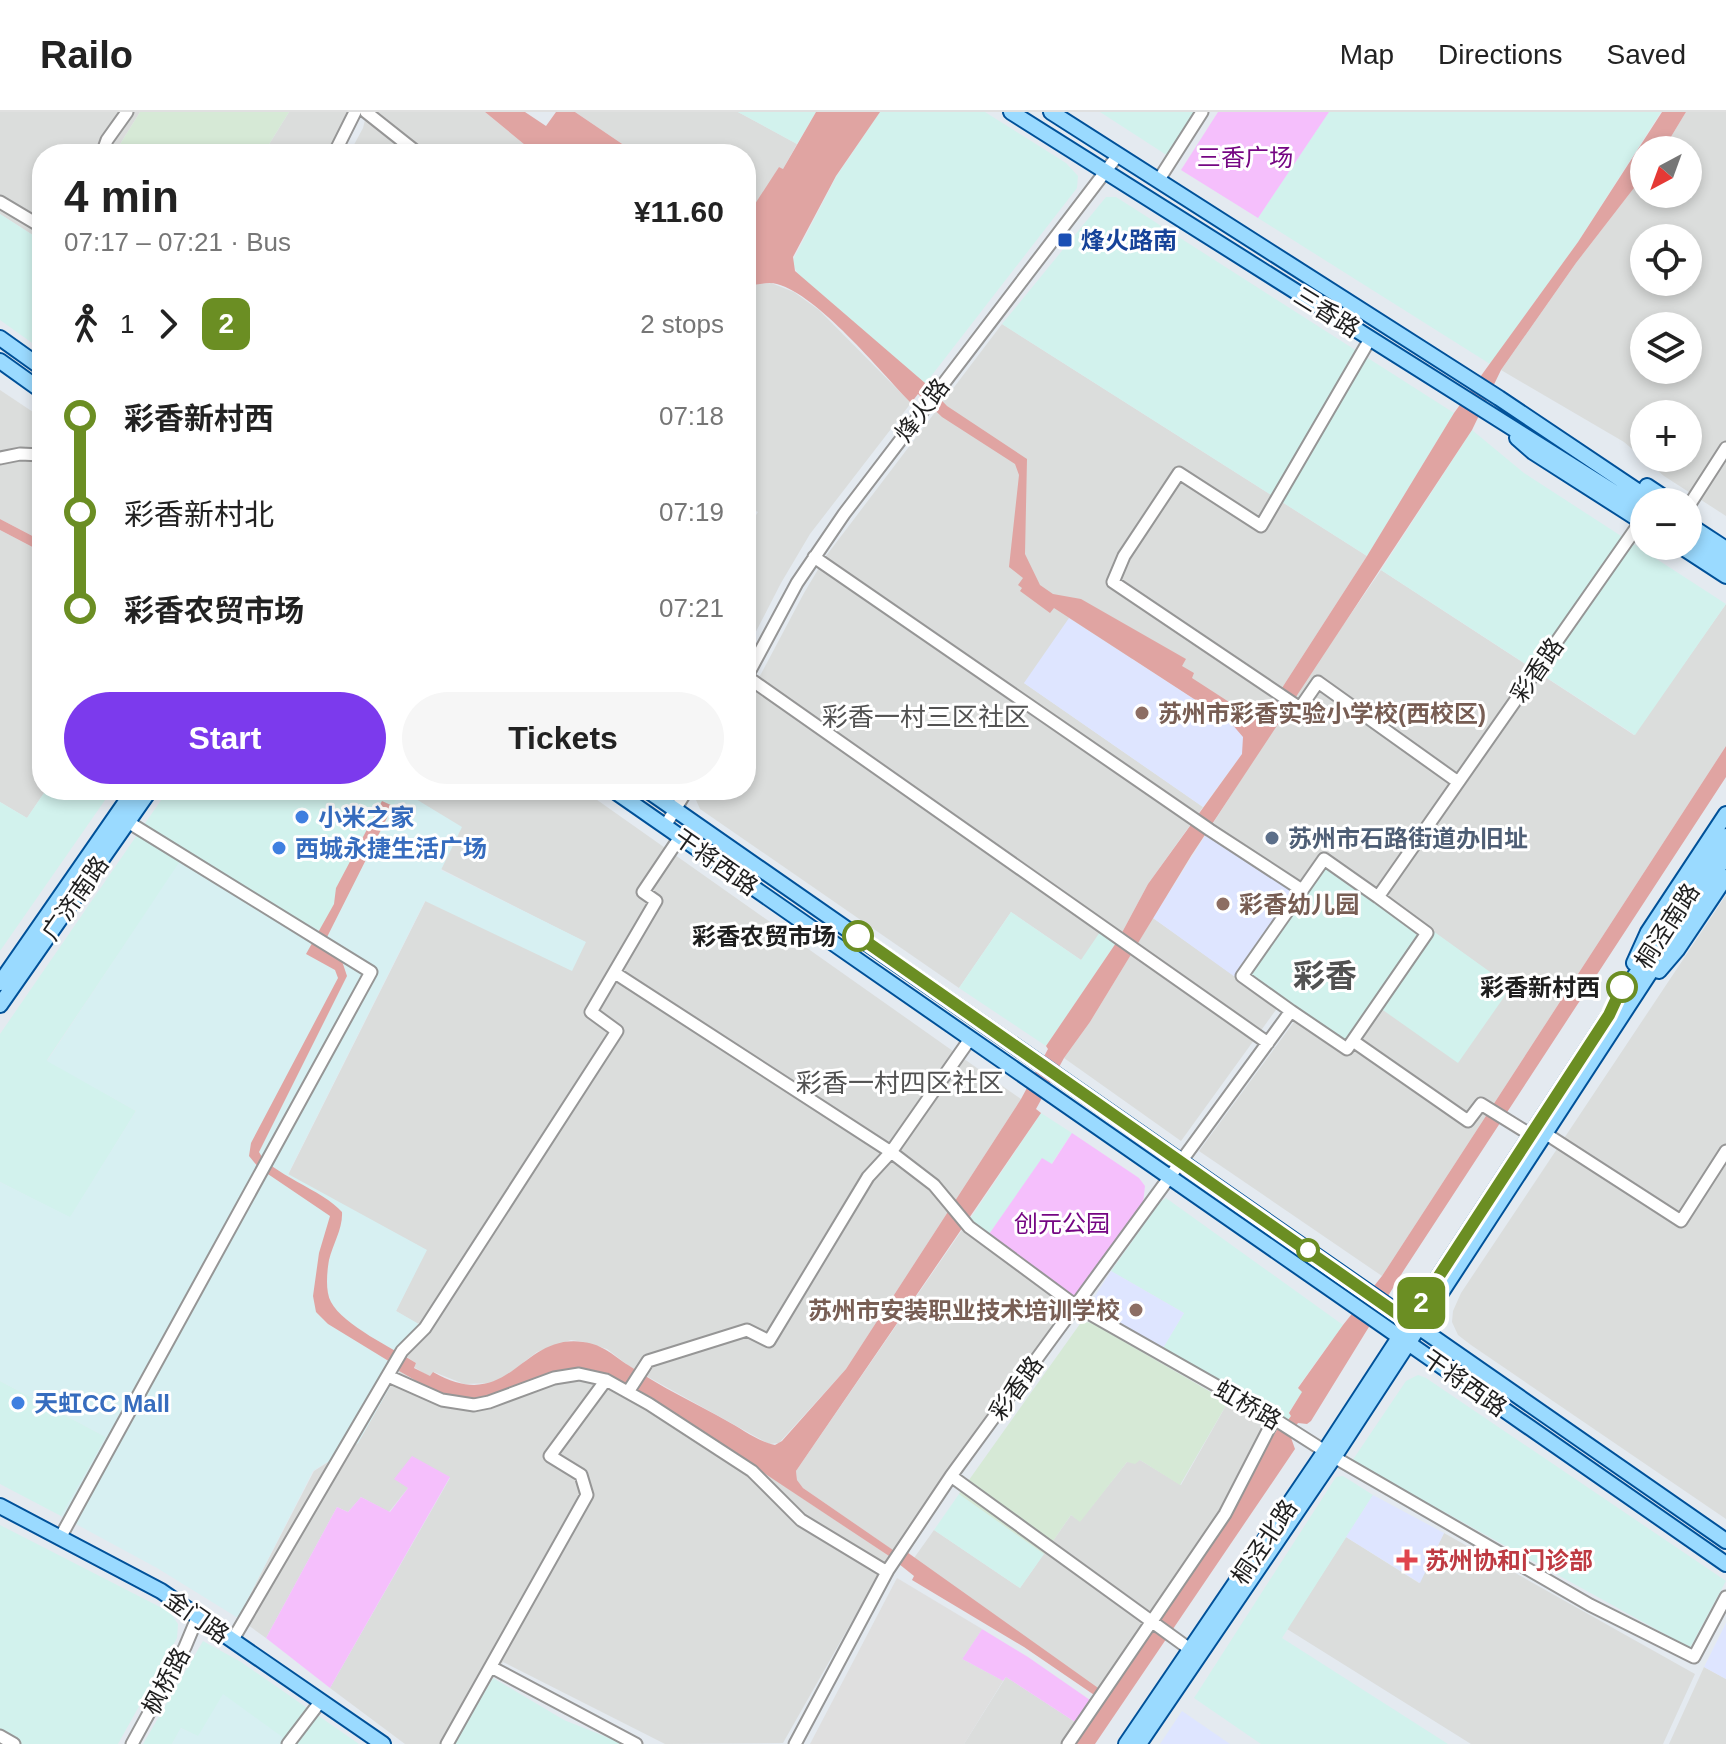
<!DOCTYPE html>
<html lang="en">
<head>
<meta charset="utf-8">
<style>
  body { margin:0; font-family:Helvetica,"Noto Sans SC",sans-serif; background:#f6f6f6; color:#222; height:100vh; display:flex; flex-direction:column; font-size:30px; white-space:nowrap }
  * { box-sizing:border-box; margin:0 }
  p { font-size:26px; color:#767676 }
  .icon { flex:none; width:44px; height:44px; fill:none; stroke:currentColor; stroke-width:2; stroke-linecap:round; stroke-linejoin:round }
  .map { position:relative; flex:1; overflow:hidden }
  .panel { position:absolute; left:32px; top:32px; width:724px; height:656px; display:flex; flex-direction:column; background:#fff; border-radius:32px; box-shadow:0 4px 12px #0003 }
  .panel>* { flex:none }
  .badge { padding:0 16px; border-radius:12px; font-size:28px; line-height:52px }
  .needle { width:52px; rotate:221deg }
  .tools { position:absolute; left:1630px; top:24px; display:grid; gap:16px }
  .tools a { display:grid; place-items:center; width:72px; height:72px; border-radius:50%; background:#fff; box-shadow:0 4px 12px #0003; font-size:40px }
  .map>.badge { position:absolute; translate:-50% -50%; box-shadow:0 0 0 4px #fff }
  .legs { display:flex; align-items:center; gap:12px; height:88px; padding:0 32px; font-size:26px }
  .legs p { margin-inline-start:auto }
  .headline { display:flex; align-items:center; justify-content:space-between; height:136px; padding:0 32px }
  h1 { font-size:44px; font-weight:600; line-height:60px }
  .button { display:flex; gap:16px; margin-top:auto; padding:16px 32px }
  .button a { flex:1; height:92px; border-radius:48px; background:#7c3aed; color:#fff; font-size:32px; font-weight:600; line-height:92px; text-align:center }
  .button a+a { background:#f6f6f6; color:#222 }
  ul { padding:0 32px; list-style:none }
  li { display:flex; align-items:center; gap:28px; height:96px; font-size:30px }
  li i { display:grid; place-items:center; width:12px; height:100%; margin:0 10px; background:currentColor }
  li i::after { content:''; width:20px; height:20px; margin:-10px; border:6px solid; border-radius:50%; background:#fff }
  li p { margin-inline-start:auto }
  li:first-child i { background:linear-gradient(#0000 50%,currentColor 0) }
  li:last-child i { background:linear-gradient(currentColor 50%,#0000 0) }
  header { display:flex; align-items:center; gap:48px; box-sizing:border-box; height:112px; padding:0 40px; background:#fff; border-bottom:2px solid #e0e0e0 }
  header strong { font-size:38px }
  nav { display:flex; gap:44px; margin-inline-start:auto; font-size:28px }
  .map>svg:first-child { display:block }
  .residential { fill:#dbdddc; fill-rule:evenodd }
  .commercial { fill:#d2f2ed }
  .industrial { fill:#d6e9d6 }
  .education { fill:#dee5ff }
  .military { fill:#d7f0f2 }
  .park { fill:#f5bffc }
  .parking { fill:#dfdfdf }
  .water { fill:#e0a4a2 }
  .lines { fill:none; stroke-linecap:round; stroke-linejoin:round }
  .minor-casing { stroke:#969696; stroke-width:15 }
  .major-casing { stroke:#005199; stroke-width:18 }
  .minor { stroke:#fff; stroke-width:11 }
  .major { stroke:#9adaff; stroke-width:14 }
  .line-1-casing { stroke:#fff; stroke-width:18 }
  .line-1 { stroke:#6b8e23; stroke-width:12 }
  .transit-dot { fill:#1a4fb4; stroke:#fff; stroke-width:3 }
  .education-dot { fill:#8d6e63; stroke:#fff; stroke-width:3 }
  .shop-dot { fill:#3f7fe0; stroke:#fff; stroke-width:3 }
  .service-dot { fill:#5c6f8a; stroke:#fff; stroke-width:3 }
  .stop-1-dot { fill:#fff; stroke:#6b8e23; stroke-width:4 }
  .health-dot { fill:#e0444e; stroke:#fff; stroke-width:3 }
  .labels { text-anchor:middle; dominant-baseline:central; stroke-width:6; stroke-linejoin:round; paint-order:stroke }
  .park-label { font-size:24px; fill:#750683; stroke:#fff }
  .transit-label { font-size:24px; font-weight:bold; fill:#164399; stroke:#fff; text-anchor:start }
  .street-label { font-size:24px; fill:#1f1f1f; stroke:#fff }
  .education-label { font-size:24px; font-weight:bold; fill:#785e54; stroke:#fff; text-anchor:start }
  .shop-label { font-size:24px; font-weight:bold; fill:#366cbe; stroke:#fff; text-anchor:start }
  .service-label { font-size:24px; font-weight:bold; fill:#4e5e75; stroke:#fff; text-anchor:start }
  .stop-label { font-size:24px; font-weight:bold; fill:#1f1f1f; stroke:#fff; text-anchor:end }
  .health-label { font-size:24px; font-weight:bold; fill:#be3a42; stroke:#fff; text-anchor:start }
  .neighbourhood-label { font-size:26px; fill:#525252; stroke:#fff }
  .district-label { font-size:32px; font-weight:bold; fill:#525252; stroke:#fff }
</style>
</head>
<body>
<header>
<strong>Railo</strong>
<nav><a>Map</a><a>Directions</a><a>Saved</a></nav>
</header>
<div class="map">
<svg width="1726" height="1632" viewBox="0 0 1726 1632">
  <rect width="100%" height="100%" fill="#e4eaf0"/>
  <path class="residential" d="M0 0H140L114 42H42V129L0 102Z
    M289 0H349L326 42H263Z
    M367 0H485L536 42H349L363 16Z
    M575 0H738L797 32 783 57 779 55 756 98 746 110V42H637Z
    M1686 0H1726V404L1664 364 1624 330 1501 258 1576 151 1644 63V82H1688V38H1663ZM1644 126H1688V170H1644ZM1644 214H1688V258H1644ZM1644 302H1688V346H1644Z
    M771 171 794 180 819 198 911 291 810 422 781 471 746 539V419L758 400 746 394V173Z
    M1002 212 1367 444 1251 624 1134 547 1024 571 1203 695 1148 772 1118 828 1081 848 1011 800 959 876 700 697 696 688 699 678H746V590L804 481 826 444Z
    M0 278 42 306V336L0 338Z
    M42 348V429L0 407V349Z
    M0 418 42 440V678H46L27 706 0 690Z
    M1381 458 1634 623 1726 492V634L1382 1164 1199 1039 1296 907 1510 875 1323 740 1295 779 1208 719 1298 579Z
    M402 678H583L1021 987 846 1257 779 1331 769 1332 630 1255 607 1237 584 1230 571 1228 537 1240 502 1267 492 1271 464 1272 434 1260 430 1265 414 1255 416 1251 407 1245 423 1215 396 1199 426 1138 288 1063 426 788 571 858 585 830 441 757Z
    M1726 783V1407L1471 1233 1458 1223 1452 1210 1453 1199 1461 1181Z
    M1153 806 1278 895 1181 1029 1064 946 1090 910Z
    M962 1118 1068 1195 894 1439 803 1376 797 1368 796 1359Z
    M583 1255 603 1261 660 1291 889 1444 783 1631 665 1632 503 1550 454 1632H405L330 1576 450 1366 408 1376 389 1400 361 1385 348 1400 337 1395 266 1526 238 1506 314 1359 358 1331 399 1259 441 1283 481 1288 573 1256Z
    M1228 1290 1277 1318 1220 1412 1213 1429 1107 1583 914 1446 934 1418 1020 1476 1071 1403 1080 1409 1127 1350 1140 1348 1181 1373Z
    M1444 1421 1695 1562 1663 1632H1471L1287 1517 1346 1425 1419 1471Z
    M1704 1555 1726 1567V1632H1669Z
    M1006 1565 1075 1610 1061 1632H964Z"/>
  <path class="commercial" d="M738 0H816L797 32Z
    M880 0H985L1066 51 1078 64 1077 76 925 272 798 162 792 150 836 65Z
    M1100 0H1196L1168 44Z
    M1329 0H1661L1578 130 1490 252 1258 106Z
    M1106 85H1116L1454 301 1367 444 1002 212Z
    M0 102 42 129V238L0 208Z
    M1472 318 1524 361 1726 492 1635 623 1381 458Z
    M46 678H112L0 839V690L27 706Z
    M168 678H402L328 823 183 746 47 948 136 999 70 1106 0 1070V922Z
    M1323 740 1511 875 1458 951 1380 896 1348 943 1235 865Z
    M1011 800 1081 848 1102 817 1118 828 1046 934 959 876Z
    M1041 1001 1072 1021 1051 1052 1042 1047 987 1125 970 1107Z
    M1166 1086 1343 1213 1298 1275 1303 1279 1289 1300 1292 1303 1288 1309 1163 1236 1184 1201 1111 1159 1160 1090Z
    M1418 1263 1426 1266 1726 1469 1690 1536 1352 1349 1406 1269Z
    M0 1269 106 1325 61 1404 0 1372Z
    M1343 1364 1373 1383 1282 1526 1448 1632H1261L1194 1586 1336 1365Z
    M959 1382 1044 1442 1020 1476 934 1418Z
    M0 1413 158 1494 170 1500 178 1512 177 1526 118 1632H0Z
    M203 1529 241 1550 359 1632H292L197 1624 181 1616 172 1632H143Z
    M493 1566 564 1608 624 1632H454Z"/>
  <path class="industrial" d="M140 0H289L263 42H114Z
    M1082 1209 1092 1211 1228 1290 1180 1373 1140 1348 1135 1352 1127 1350 1080 1410 1071 1403 1044 1442 959 1382Z"/>
  <path class="education" d="M1069 506 1251 624 1242 642 1203 695 1024 571Z
    M1208 719 1295 779 1235 865 1153 806Z
    M1111 1159 1184 1201 1163 1236 1088 1195Z
    M1373 1383 1444 1421 1420 1471 1346 1425Z
    M1726 1511V1567L1704 1555Z
    M1182 1599 1230 1632H1160Z"/>
  <path class="military" d="M401 678 462 715 441 758 586 830 572 859 425 789 288 1062 427 1138 396 1199 424 1215 358 1331 313 1359 238 1506 157 1456 61 1404 106 1325 0 1269V1070L70 1105 136 999 47 949 182 746 328 823Z
    M223 1582 292 1632H172L181 1616 198 1624Z"/>
  <path class="park" d="M1218 0H1329L1258 106 1181 58Z
    M1072 1021 1139 1066 1145 1074 1143 1091 1073 1188 987 1125 1042 1046 1052 1052Z
    M412 1344 450 1365 330 1576 266 1526 337 1395 348 1400 361 1385 390 1400 408 1376 394 1367Z
    M982 1517 1028 1545 1090 1588 1075 1610 1006 1565 1003 1569 962 1547Z"/>
  <path class="parking" d="M897 1466 982 1517 962 1547 1003 1569 964 1632H810Z"/>
  <path class="water" d="M485 0H525L546 14 556 0H575L637 42H536Z
    M816 0H880L836 64 793 145 795 159 925 271 947 294 1027 347 1025 442 1040 473 1053 482 1081 487 1186 547 1182 554 1194 561 1192 566 1260 610 1367 444 1454 301 1578 130 1662 0H1686L1663 38H1644V63L1576 151 1501 258 1472 318 1191 744 1090 910 1064 946 1036 997 1041 1001 796 1359 797 1368 803 1376 893 1438 897 1433 1108 1583 1213 1429 1220 1412 1277 1318 1282 1316 1291 1304 1289 1301 1302 1280 1298 1276 1343 1213 1382 1164 1726 634V665L1404 1158 1311 1309 1307 1312 1298 1311 1290 1323 1295 1337 1095 1632H1076L1103 1589 1024 1535 912 1468 914 1464 889 1444 646 1283 603 1261 579 1255 481 1288 441 1283 399 1259 400 1256 328 1212 316 1200 313 1184 319 1141 330 1104 259 1056 249 1044 251 1031 338 866 335 858 306 842 334 792 336 776 382 689 393 694 321 837 342 849 347 864 259 1040C269 1061 323 1078 342 1100 343 1116 333 1132 329 1148 327 1160 325 1179 331 1190 343 1213 394 1237 416 1251L414 1256 430 1264 433 1260C510 1304 520 1221 583 1230 603 1232 615 1245 631 1255 661 1275 695 1291 727 1309 742 1317 759 1330 775 1333L782 1329 846 1257 1021 987 1048 937 1046 934 1118 828 1148 772 1242 642 1243 625 1231 611 1054 496 1050 501 1020 479 1022 476 1018 473 1023 466 1009 455 1019 363 1015 352 942 305 918 282 911 291C880 259 818 183 777 172 767 169 756 174 746 173V110L756 98 753 95 779 55 783 57Z
    M0 407 42 429V440L0 418Z"/>
  <g class="lines">
    <g class="minor-casing">
      <path id="minor" d="M366 0 419 42
        M102 42 107 28 127 0
        M334 42 355 0
        M1158 69 1202 0
        M0 90 42 115
        M1370 227 1261 414 1179 361 1124 444 1113 470 1300 596 1318 570 1458 670
        M0 346 20 342 42 343
        M1688 395 1726 336
        M814 445 1210 718 1302 778
        M746 564 1268 931
        M746 566 797 471 844 402 1118 43
        M665 714 687 678
        M615 861 891 1040 868 1065 769 1229 747 1218 648 1249 628 1280
        M1291 899 1347 937 1427 821 1378 785
        M970 927 891 1040 934 1073 969 1115 1076 1194 1268 1303 1334 1345 1590 1493 1694 1545 1726 1485
        M1353 929 1468 1009 1481 992 1536 1026
        M1540 1018 1681 1109 1726 1039
        M388 1264 442 1288 474 1293 489 1290 554 1266 579 1262 606 1268 649 1292 752 1359 801 1408 887 1460
        M951 1364 1191 1538
        M61 1424 371 860 128 710
        M232 1529 402 1239 425 1216 617 919 591 900 656 789 643 780 680 725
        M491 1555 636 1632
        M0 1624 14 1632
        M132 1632 185 1535 198 1504
        M288 1632 320 1590
        M447 1632 587 1383 581 1363 550 1344 606 1268
        M795 1632 888 1458 951 1364 1291 899 1242 864 1324 747 1378 785 1641 409
        M1068 1632 1225 1402 1274 1307"/>
    </g>
    <g class="major-casing">
      <path id="major" d="M1011 0 1644 399
        M1051 0 1499 286 1654 390
        M0 226 42 256
        M0 249 42 279
        M1517 326 1533 340 1644 411
        M1647 374 1671 390
        M1688 412 1726 437
        M1688 427 1726 452
        M1680 434 1726 464
        M613 678 1726 1452
        M647 678 1726 1429
        M1634 851 1648 820 1726 702
        M1659 859 1677 838 1726 765
        M0 871 134 678
        M0 893 150 678
        M0 1394 161 1479 383 1632
        M1126 1632 1325 1339 1726 724
        M1139 1632 1334 1345 1726 744"/>
    </g>
    <use href="#minor" class="minor"/>
    <use href="#major" class="major"/>
  </g>
  <g class="lines">
    <g class="line-1-casing">
      <path id="line-1" d="M858 824 1409 1210 1609 903 1622 875"/>
    </g>
    <use href="#line-1" class="line-1"/>
  </g>
  <rect class="transit-dot" x="1057" y="120" width="16" height="16" rx="4"/>
  <g class="education-dot">
    <circle cx="1142" cy="601" r="8"/>
    <circle cx="1223" cy="792" r="8"/>
    <circle cx="1136" cy="1198" r="8"/>
  </g>
  <g class="shop-dot">
    <circle cx="302" cy="705" r="8"/>
    <circle cx="279" cy="736" r="8"/>
    <circle cx="18" cy="1291" r="8"/>
  </g>
  <circle class="service-dot" cx="1272" cy="726" r="8"/>
  <g class="stop-1-dot">
    <circle cx="858" cy="824" r="14"/>
    <circle cx="1622" cy="875" r="14"/>
    <circle cx="1308" cy="1138" r="10"/>
  </g>
  <path class="health-dot" d="M1403 1436h8v8h8v8h-8v8h-8v-8h-8v-8h8z"/>
  <g class="labels">
    <g class="park-label">
      <text x="1245" y="45">三香广场</text>
      <text x="1062" y="1111">创元公园</text>
    </g>
    <g class="transit-label">
      <text x="1081" y="128">烽火路南</text>
    </g>
    <g class="street-label">
      <text transform="translate(1327 200) rotate(32)">三香路</text>
      <text transform="translate(922 298) rotate(-53)">烽火路</text>
      <text transform="translate(1537 558) rotate(-55)">彩香路</text>
      <text transform="translate(716 750) rotate(35)">干将西路</text>
      <text transform="translate(75 786) rotate(-55)">广济南路</text>
      <text transform="translate(1667 814) rotate(-57)">桐泾南路</text>
      <text transform="translate(1465 1271) rotate(35)">干将西路</text>
      <text transform="translate(1016 1276) rotate(-54)">彩香路</text>
      <text transform="translate(1248 1293) rotate(30)">虹桥路</text>
      <text transform="translate(1264 1430) rotate(-56)">桐泾北路</text>
      <text transform="translate(197 1505) rotate(35)">金门路</text>
      <text transform="translate(166 1569) rotate(-62)">枫桥路</text>
    </g>
    <g class="education-label">
      <text x="1158" y="601">苏州市彩香实验小学校(西校区)</text>
      <text x="1239" y="792">彩香幼儿园</text>
      <text x="1120" y="1198" text-anchor="end">苏州市安装职业技术培训学校</text>
    </g>
    <g class="shop-label">
      <text x="318" y="705">小米之家</text>
      <text x="295" y="736">西城永捷生活广场</text>
      <text x="34" y="1291">天虹CC Mall</text>
    </g>
    <g class="service-label">
      <text x="1288" y="726">苏州市石路街道办旧址</text>
    </g>
    <g class="stop-label">
      <text x="836" y="824">彩香农贸市场</text>
      <text x="1600" y="875">彩香新村西</text>
    </g>
    <g class="health-label">
      <text x="1425" y="1448">苏州协和门诊部</text>
    </g>
    <g class="neighbourhood-label">
      <text x="926" y="605">彩香一村三区社区</text>
      <text x="900" y="971">彩香一村四区社区</text>
    </g>
    <g class="district-label">
      <text x="1325" y="864">彩香</text>
    </g>
  </g>
</svg>
<div class="tools">
<a><svg class="needle" viewBox="-14 -14 28 28"><path d="M0-13l5 13h-10z" fill="#e53935"/><path d="M0 13l5-13h-10z" fill="#767676"/></svg></a>
<a><svg class="icon" aria-label="locate" viewBox="0 0 24 24"><circle cx="12" cy="12" r="6"/><path d="M12 2v4M12 18v4M2 12h4M18 12h4"/></svg></a>
<a><svg class="icon" aria-label="layers" viewBox="0 0 24 24"><path d="M12 4l9 5-9 5-9-5zM3 14l9 5 9-5"/></svg></a>
<a>+</a>
<a>−</a>
</div>
<b class="badge" style="left:1421px;top:1191px;background:#6b8e23;color:#fff">2</b>
<section class="panel">
<div class="headline"><div><h1>4 min</h1><p>07:17 – 07:21 · Bus</p></div><b>¥11.60</b></div>
<div class="legs"><svg class="icon" aria-label="walk" viewBox="0 0 24 24"><circle cx="13" cy="4" r="2"/><path d="M13 8l-2 6 4 7M11 14l-3 7M7 12l3-4h3l4 4"/></svg>1<svg class="icon" aria-label="forward" viewBox="0 0 24 24"><path d="M9 5l7 7-7 7"/></svg><b class="badge" style="background:#6b8e23;color:#fff">2</b><p>2 stops</p></div>
<ul>
<li><i style="color:#6b8e23"></i><b>彩香新村西</b><p>07:18</p></li>
<li><i style="color:#6b8e23"></i><span>彩香新村北</span><p>07:19</p></li>
<li><i style="color:#6b8e23"></i><b>彩香农贸市场</b><p>07:21</p></li>
</ul>
<div class="button"><a>Start</a><a>Tickets</a></div>
</section>
</div>
</body>
</html>
